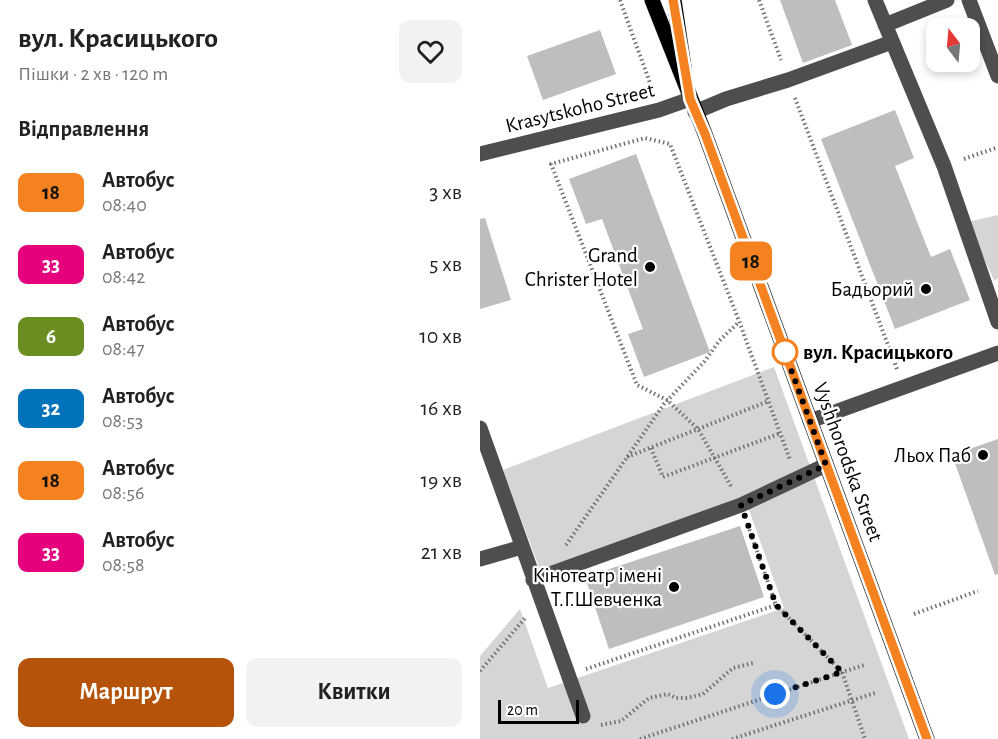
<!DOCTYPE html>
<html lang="uk">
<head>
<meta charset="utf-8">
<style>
  body { margin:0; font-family:"Alegreya Sans",sans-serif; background:#f2f2f2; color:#222; height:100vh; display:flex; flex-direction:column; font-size:22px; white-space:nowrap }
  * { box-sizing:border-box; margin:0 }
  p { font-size:20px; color:#767676 }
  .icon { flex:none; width:33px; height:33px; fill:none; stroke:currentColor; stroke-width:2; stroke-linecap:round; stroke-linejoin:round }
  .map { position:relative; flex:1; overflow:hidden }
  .drawer { display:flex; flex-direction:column; background:#fff; width:480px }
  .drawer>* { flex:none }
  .badge { padding:0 12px; border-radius:9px; font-size:21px; line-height:39px }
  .needle { width:39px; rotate:344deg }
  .buttons { position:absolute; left:446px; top:18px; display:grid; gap:12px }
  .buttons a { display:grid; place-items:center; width:54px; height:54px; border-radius:12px; background:#fff; box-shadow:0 3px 9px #0003; font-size:30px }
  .scale { position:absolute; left:18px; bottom:15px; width:81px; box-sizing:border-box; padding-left:6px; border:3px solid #000; border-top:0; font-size:16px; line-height:21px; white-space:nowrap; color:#000; -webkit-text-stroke:4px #fff; paint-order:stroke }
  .you { position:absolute; width:30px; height:30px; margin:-15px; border:4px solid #fff; border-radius:50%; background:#1a73e8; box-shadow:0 0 0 9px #1a73e833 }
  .map>.badge { position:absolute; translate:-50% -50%; box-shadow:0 0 0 3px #fff }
  h2 { padding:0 18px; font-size:22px; line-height:54px }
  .round { display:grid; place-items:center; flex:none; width:63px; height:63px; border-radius:12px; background:#f2f2f2 }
  .summary { display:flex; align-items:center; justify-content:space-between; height:102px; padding:0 18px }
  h1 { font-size:28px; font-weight:700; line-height:45px }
  .button { display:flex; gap:12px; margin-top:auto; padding:12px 18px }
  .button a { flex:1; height:69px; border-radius:12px; background:#b45309; color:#fff; font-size:24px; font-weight:700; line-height:69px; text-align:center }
  .button a+a { background:#f2f2f2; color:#222 }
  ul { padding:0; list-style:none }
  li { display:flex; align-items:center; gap:18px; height:72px; padding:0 18px }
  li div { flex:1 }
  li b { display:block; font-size:22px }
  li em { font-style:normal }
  li .badge { min-width:66px; font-weight:700; text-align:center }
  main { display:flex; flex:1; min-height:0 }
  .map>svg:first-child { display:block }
  .green { fill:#d5d5d5 }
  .building { fill:#bebebe }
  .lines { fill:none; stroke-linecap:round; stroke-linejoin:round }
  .major-casing { stroke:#dbdbdb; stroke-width:16 }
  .path { stroke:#707070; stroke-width:4; stroke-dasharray:1.5 3; stroke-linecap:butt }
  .minor { stroke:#4e4e4e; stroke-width:15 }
  .major { stroke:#000; stroke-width:15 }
  .line-casing { stroke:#fff; stroke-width:14 }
  .line { stroke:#f58220; stroke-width:9 }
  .walk { stroke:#000; stroke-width:6; stroke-dasharray:0 10.8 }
  .poi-dot { fill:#000; stroke:#fff; stroke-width:2 }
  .stop-dot { fill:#fff; stroke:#f58220; stroke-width:3 }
  .labels { text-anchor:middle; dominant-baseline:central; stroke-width:4.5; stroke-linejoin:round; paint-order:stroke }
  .street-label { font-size:21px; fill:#000; stroke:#fff }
  .poi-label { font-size:21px; fill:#000; stroke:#fff; text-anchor:end }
  .stop-label { font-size:21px; font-weight:bold; fill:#000; stroke:#fff; text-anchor:start }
</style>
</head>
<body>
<main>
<section class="drawer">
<div class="summary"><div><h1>вул. Красицького</h1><p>Пішки · 2 хв · 120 m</p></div><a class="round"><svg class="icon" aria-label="heart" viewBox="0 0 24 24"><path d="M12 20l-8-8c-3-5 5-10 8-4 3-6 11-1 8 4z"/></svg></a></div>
<h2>Відправлення</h2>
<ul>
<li><span class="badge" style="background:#f58220;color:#111">18</span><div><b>Автобус</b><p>08:40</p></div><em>3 хв</em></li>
<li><span class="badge" style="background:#e6007e;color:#fff">33</span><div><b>Автобус</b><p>08:42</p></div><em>5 хв</em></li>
<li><span class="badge" style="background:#6b8e23;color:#fff">6</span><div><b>Автобус</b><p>08:47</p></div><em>10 хв</em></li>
<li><span class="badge" style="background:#0072bc;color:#fff">32</span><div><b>Автобус</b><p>08:53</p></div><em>16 хв</em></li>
<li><span class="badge" style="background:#f58220;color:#111">18</span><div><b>Автобус</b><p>08:56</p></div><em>19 хв</em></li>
<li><span class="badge" style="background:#e6007e;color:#fff">33</span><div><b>Автобус</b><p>08:58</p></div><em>21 хв</em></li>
</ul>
<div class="button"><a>Маршрут</a><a>Квитки</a></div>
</section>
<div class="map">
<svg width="518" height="739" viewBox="0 0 518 739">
  <rect width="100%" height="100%" fill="#fff"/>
  <path class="green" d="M518 215V279L514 280 487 222Z
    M294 367 429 739H0V656L40 609 68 688 304 608 264 496 60 570 23 470Z"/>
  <path class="building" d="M300 0H355L372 45 323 63Z
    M120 30 136 74 63 100 47 56Z
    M415 110 434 158 415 166 451 257 470 249 490 300 415 329 341 139Z
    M156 154 230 352 164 377 148 334 163 329 122 219 106 224 89 179Z
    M5 218 31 300 0 309V219Z
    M518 439V574L515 575 472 455Z
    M260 526 284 597 129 649 105 577Z"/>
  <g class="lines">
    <g class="major-casing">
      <path id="major" d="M172 0 225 134 447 739
        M194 0 204 67"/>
    </g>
    <path class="path" d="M140 0 170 83
      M279 0 301 60
      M315 98 417 369
      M484 159 518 147
      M171 448 183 477 301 433
      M147 457 289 401
      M251 486 218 429 187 400 157 385 71 164 165 138 190 144 259 321 310 460
      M86 545 184 404 225 361 239 341 259 322
      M296 605 362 672 385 739
      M434 614 498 591
      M106 669 296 605 267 523
      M0 671 46 617
      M121 725 141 721 169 698 188 694 196 698H207L223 694 253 668 273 663
      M160 739 384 665
      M252 739 395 693"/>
    <path class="minor" d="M395 0 464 166 518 322
      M489 0 518 76
      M405 25 467 0
      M215 112 246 99 308 80 412 42
      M0 154 179 110 210 99
      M330 421 518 353
      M0 428 103 716
      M0 559 42 547
      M53 580 261 505 346 465"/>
    <use href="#major" class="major"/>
  </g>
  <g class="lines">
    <g class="line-casing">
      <path id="line" d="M193 0 210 99 225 134 447 739"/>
    </g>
    <use href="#line" class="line"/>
    <path class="walk" d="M295 694 362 672 296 605 261 505 346 465 301 342 305 352"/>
  </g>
  <g class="poi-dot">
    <circle cx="170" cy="267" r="6"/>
    <circle cx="446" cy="289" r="6"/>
    <circle cx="503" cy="455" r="6"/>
    <circle cx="194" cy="587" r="6"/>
  </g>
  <circle class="stop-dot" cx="305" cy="352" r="12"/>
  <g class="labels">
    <g class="street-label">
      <text transform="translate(100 108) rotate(-14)">Krasytskoho Street</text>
      <text transform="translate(368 462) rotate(70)">Vyshhorodska Street</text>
    </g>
    <g class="poi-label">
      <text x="158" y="255">Grand<tspan x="158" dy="24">Christer Hotel</tspan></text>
      <text x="434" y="289">Бадьорий</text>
      <text x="491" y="455">Льох Паб</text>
      <text x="182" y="575">Кінотеатр імені<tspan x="182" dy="24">Т.Г.Шевченка</tspan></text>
    </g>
    <g class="stop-label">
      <text x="323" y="352">вул. Красицького</text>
    </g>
  </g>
</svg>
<div class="buttons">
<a><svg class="needle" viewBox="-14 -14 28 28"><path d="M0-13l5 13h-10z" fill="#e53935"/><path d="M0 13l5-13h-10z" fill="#767676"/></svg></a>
</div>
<div class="scale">20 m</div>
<div class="you" style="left:295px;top:694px"></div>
<b class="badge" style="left:271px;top:261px;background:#f58220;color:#111">18</b>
</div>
</main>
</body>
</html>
